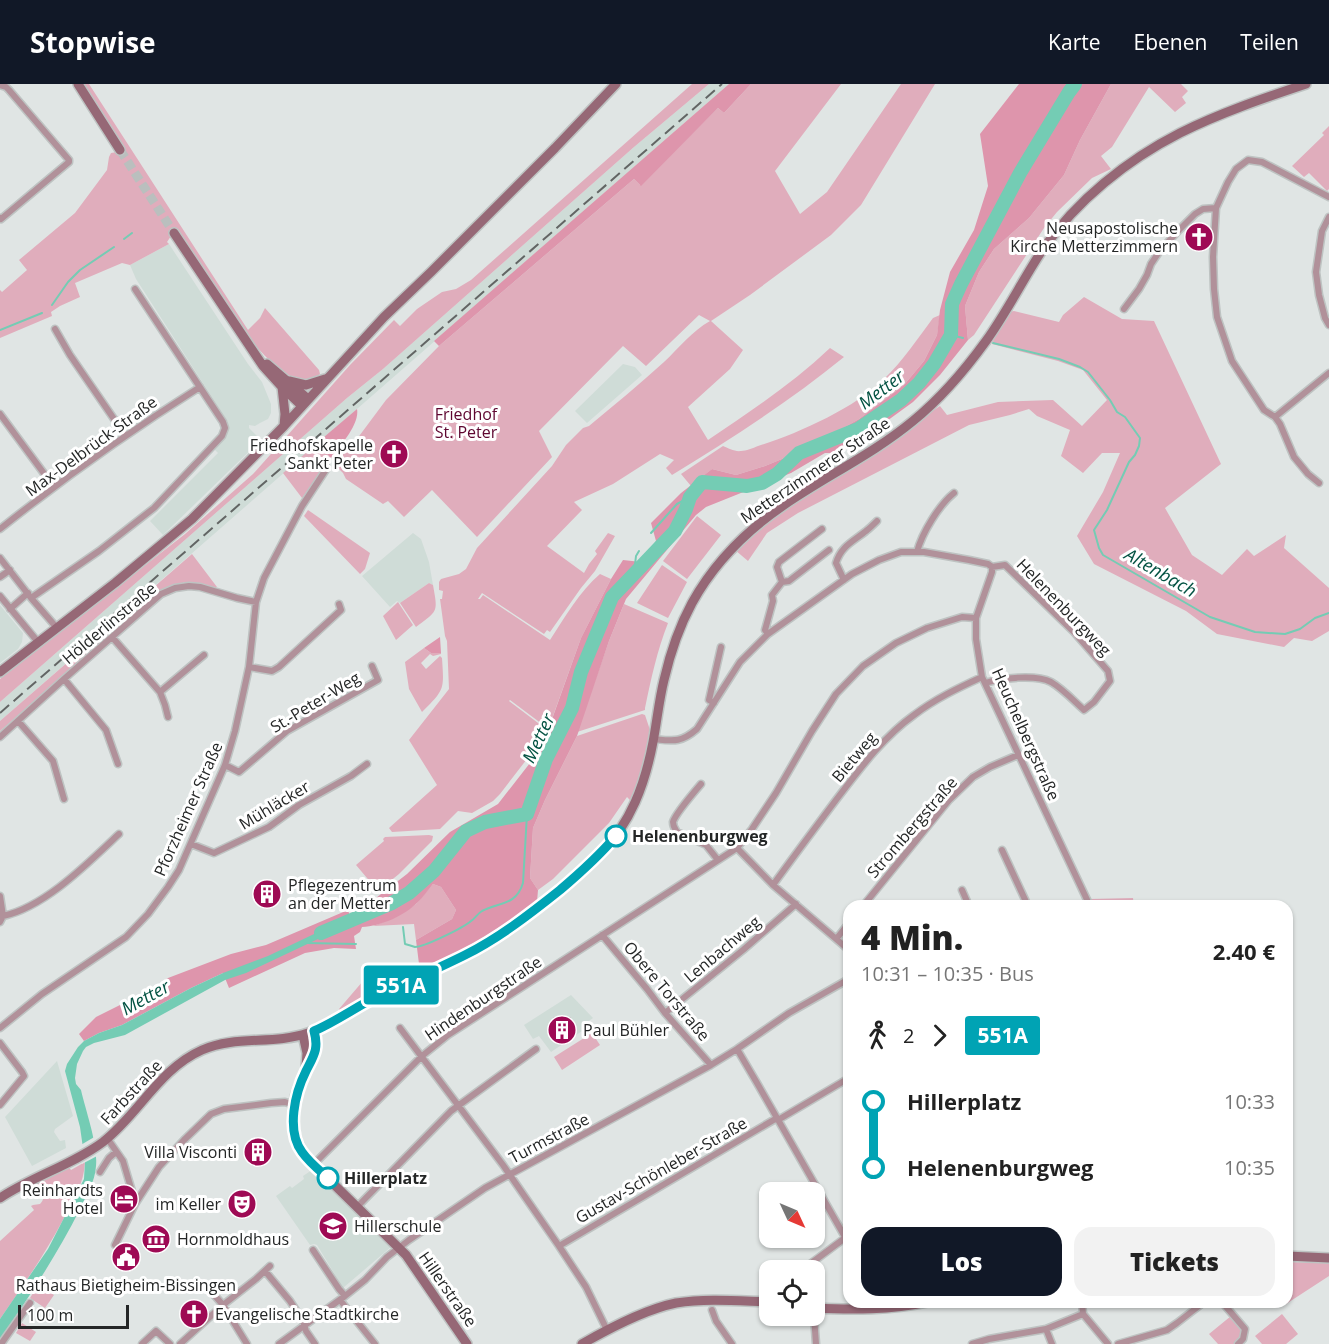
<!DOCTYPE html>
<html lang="de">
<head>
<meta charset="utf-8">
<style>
  body { margin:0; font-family:"Open Sans",sans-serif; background:#f2f2f2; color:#222; height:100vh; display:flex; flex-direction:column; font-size:22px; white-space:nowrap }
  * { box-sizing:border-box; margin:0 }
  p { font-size:20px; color:#767676 }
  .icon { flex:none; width:33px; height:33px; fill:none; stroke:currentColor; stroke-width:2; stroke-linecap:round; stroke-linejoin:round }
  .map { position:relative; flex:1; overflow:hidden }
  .panel { position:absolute; left:843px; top:816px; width:450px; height:408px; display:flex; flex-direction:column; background:#fff; border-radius:18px; box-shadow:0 2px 4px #0004 }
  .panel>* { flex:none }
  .badge { padding:0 12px; border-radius:4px; font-size:21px; line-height:39px }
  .needle { width:39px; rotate:134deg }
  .fabs { position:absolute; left:759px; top:1098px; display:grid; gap:12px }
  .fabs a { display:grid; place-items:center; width:66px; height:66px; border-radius:12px; background:#fff; box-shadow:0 2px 4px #0004; font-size:30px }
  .scale { position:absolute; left:18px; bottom:15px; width:111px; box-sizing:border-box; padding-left:6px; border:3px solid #242626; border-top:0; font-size:16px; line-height:21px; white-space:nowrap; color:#242626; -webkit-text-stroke:4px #fff; paint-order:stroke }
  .map>.badge { position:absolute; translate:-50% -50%; box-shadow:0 0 0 3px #fff }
  .legs { display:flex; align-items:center; gap:9px; height:66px; padding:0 18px; font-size:20px }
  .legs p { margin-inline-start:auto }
  .overview { display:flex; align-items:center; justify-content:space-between; height:102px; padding:0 18px }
  h1 { font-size:33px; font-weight:800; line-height:45px }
  .button { display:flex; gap:12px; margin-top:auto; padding:12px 18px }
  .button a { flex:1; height:69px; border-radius:18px; background:#111827; color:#fff; font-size:24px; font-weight:800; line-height:69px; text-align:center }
  .button a+a { background:#f2f2f2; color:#222 }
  ul { padding:0 18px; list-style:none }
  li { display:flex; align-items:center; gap:21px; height:66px; font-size:22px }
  li i { display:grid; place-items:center; width:9px; height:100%; margin:0 8px; background:currentColor }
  li i::after { content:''; width:15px; height:15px; margin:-8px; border:4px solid; border-radius:50%; background:#fff }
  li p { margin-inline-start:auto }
  li:first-child i { background:linear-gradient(#0000 50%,currentColor 0) }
  li:last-child i { background:linear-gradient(currentColor 50%,#0000 0) }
  header { display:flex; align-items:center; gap:36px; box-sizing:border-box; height:84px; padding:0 30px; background:#111827; color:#fff }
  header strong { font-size:28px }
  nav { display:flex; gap:33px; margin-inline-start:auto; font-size:21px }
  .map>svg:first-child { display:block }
  .built { fill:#cfdcd7 }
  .green { fill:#e0adbc }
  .forest { fill:#de95ac }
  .water { fill:#74ccb4 }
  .pier { fill:#e0e5e4 }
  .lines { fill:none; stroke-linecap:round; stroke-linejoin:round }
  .stream { stroke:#74ccb4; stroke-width:2 }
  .river { stroke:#74ccb4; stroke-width:14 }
  .secondary-tunnel { stroke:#babfbe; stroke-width:9; stroke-dasharray:9 4.5; stroke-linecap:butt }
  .street-casing { stroke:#bec3c2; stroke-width:9 }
  .secondary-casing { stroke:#bec3c2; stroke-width:12 }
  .street { stroke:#b1919a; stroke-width:6 }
  .secondary { stroke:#966876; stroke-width:9 }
  .rail { stroke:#626564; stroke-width:2; stroke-dasharray:12 6; stroke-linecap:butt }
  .line-1-casing { stroke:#fff; stroke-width:14 }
  .line-1 { stroke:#00a3b4; stroke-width:9 }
  .stop-1-dot { fill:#fff; stroke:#00a3b4; stroke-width:3 }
  .labels { text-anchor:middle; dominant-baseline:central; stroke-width:6; stroke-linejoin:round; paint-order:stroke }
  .poi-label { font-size:16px; fill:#242626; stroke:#fff; text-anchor:end }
  .park-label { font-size:16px; fill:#5e0630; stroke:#fff }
  .street-label { font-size:16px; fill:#242626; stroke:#fff }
  .stop-label { font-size:16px; font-weight:bold; fill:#242626; stroke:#fff; text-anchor:start }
  .water-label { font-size:18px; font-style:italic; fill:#045343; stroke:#fff }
</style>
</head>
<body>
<header>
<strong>Stopwise</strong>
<nav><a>Karte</a><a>Ebenen</a><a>Teilen</a></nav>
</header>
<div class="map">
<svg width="1329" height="1260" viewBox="0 0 1329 1260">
  <rect width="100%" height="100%" fill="#e0e5e4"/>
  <path class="built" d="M709 0H729L0 637V618L347 314 383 285 634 63Z
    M169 160 248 280 262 298 271 320V329L268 335 260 339 255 342 249 341V344L261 356 163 451 150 437 218 369 214 365 225 354 228 345V338L136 195 130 181Z
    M623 280 635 283 642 291 587 339 575 327Z
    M413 449 421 455 429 478 433 501 429 499 400 519 397 517 390 523 362 492Z
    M0 521 23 549 22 558 18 565 0 579Z
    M571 911 593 934 586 939 588 943 551 968 539 952 533 955 524 941Z
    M57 977 73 1032 55 1045 54 1048 60 1057 65 1056 66 1064 32 1082 5 1033Z
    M312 1086 391 1163 343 1204 317 1161 314 1160 310 1161 276 1112 290 1102 292 1104 304 1095 303 1092Z"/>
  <path class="green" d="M83 0H89L248 246 260 234 265 224 319 286 320 290C317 292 315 294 312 295 290 302 266 273 253 259L171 152 167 158 169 160 130 181 122 179 75 199 80 213 60 222 51 228 52 232 0 254V206L2 208 27 186 19 176 75 129 107 86 109 73 111 69 117 68 123 64Z
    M692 0H709L634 63 383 285 347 314 0 618V595L185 450 253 390 350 281 394 236 400 242 417 225 442 208 456 205 471 196Z
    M751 0H841L775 87 800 130 827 108 901 0H935L861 121 831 151 750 211 711 237 743 266 730 285 688 323 708 356C750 328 793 299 830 264L844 273C790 317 731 355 672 391L666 384 674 376 660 370 613 400 574 418 582 426 547 462 584 489 589 480 597 470 595 467 608 449 615 452 595 487 581 504 550 548 547 546 544 550 482 509 478 515H480L483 511 550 556C565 533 579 508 600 490L611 495 581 554 549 643H546L510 616 509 617 546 645 547 649 500 710 493 717 472 729 458 727 440 745 392 748 389 744 437 701 409 656 449 605 447 557 445 552 440 515H442L443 507 439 506V498L441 495 459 490 466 485 477 464 552 382 566 361 583 344 589 342C614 321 640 300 664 278 679 264 692 247 710 237L699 231 646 282 623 262 539 347 552 373 477 453 432 406 404 433 388 417 383 420 346 395 343 389 335 381 345 365 348 367 386 316 439 262 634 95 640 101 718 24 724 29Z
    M1111 0H1181L1188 7 1182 13 1186 19 1175 28 1149 3 1112 63 1101 72 1111 85 1092 94 1057 128 1044 144 974 251 968 256 965 222 979 188 994 165 1029 134 1064 91 1080 56Z
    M1329 42V105L1327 107 1309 89 1304 93 1292 82 1324 51 1322 49Z
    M1084 213 1122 235 1154 237 1221 380 1165 424 1192 471 1222 491 1247 465 1254 472 1286 451 1284 464 1329 504V547L1312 557 1294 554 1284 563 1217 550 1186 527 1094 480 1077 452 1103 408 1120 369H1102L1083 389 1061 372 1070 346 1037 332 1029 325 1010 331 969 341 798 429 767 449 748 477 735 466 760 442 940 322 947 331 998 318 1053 316 1082 342 1107 316 1083 286 1058 277 992 260 996 250 1009 228 1014 227 1059 238 1063 231Z
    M940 231 937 251 924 277 904 301 859 335 806 365 765 382 736 391 712 385 691 402 681 390 723 362C728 364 735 368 741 367 746 367 753 364 758 362 797 350 855 324 884 295 903 277 918 254 933 234Z
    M317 359 331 374 302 414 283 389Z
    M308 426 370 469 365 485 360 490 304 432Z
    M697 432 721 451 687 495 663 477Z
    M192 470 217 503H206L203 500 184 498 182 500 161 507 0 647V637Z
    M662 481 687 498 668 534 637 519Z
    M429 499 433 501C438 529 438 526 416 543L400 519Z
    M398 518 413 541 396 556 383 532Z
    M624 520 668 539C657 567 651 595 645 624V626L577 648 609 557Z
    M424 564 431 569H441V570L433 572 430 570 421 579 426 585 440 572 442 574C444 606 445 605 422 628L409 605 405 578Z
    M642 630 645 631 650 646 644 676 637 700 630 716 627 713 609 739 553 795 538 806 530 794 533 744 545 716 577 652Z
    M429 751 433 752 432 757 399 790 378 807 356 781 384 757 383 755 385 753Z
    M433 800 441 803 456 826 452 835 416 856 414 840 373 842 396 833 416 820Z
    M1133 814 1134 822H1094L1091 815Z
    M363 897 371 910 340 926 339 925Z
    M592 949 600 961 562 986 554 973Z
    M85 1078C84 1099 74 1115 64 1134 45 1170 23 1202 0 1235V1157L34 1126 31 1122 33 1121 40 1120C48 1112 42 1101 31 1105L30 1104 69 1083 71 1086Z
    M1287 1178 1329 1179V1192L1286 1220 1285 1218H1287Z
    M38 1201 54 1211 45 1224 30 1214Z
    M1282 1230 1298 1250 1286 1260H1262L1255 1252Z
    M1231 1232 1241 1244 1240 1254 1234 1260H1218L1209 1250Z
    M22 1239 36 1248 30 1257 16 1249Z"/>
  <path class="forest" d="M729 0H751L724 29 718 24 641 102 634 95 439 262 434 257Z
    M1019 0H1111L1080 56 1064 91 1029 134 994 165 979 188 965 222 968 256 940 291 913 318 869 350 836 369H825L791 389 706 423 696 431 626 515 609 557 577 652 545 716 533 744 530 794 538 806 537 818 507 842 486 852 453 873 420 888 416 856 452 835 456 826 441 803 433 800C428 806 423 813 418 818 404 832 381 842 362 843L360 848 354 852 356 865 334 864 305 869 229 904 223 889 191 904 122 941 99 949 84 957 79 950 96 933 156 903 168 894 231 870 266 861 348 826 351 836 359 827 407 790 450 748 498 720 551 652V638L581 554 611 495 623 476 641 478 656 457 651 439 681 409 712 385 736 391 765 382 806 365 859 335 904 301 924 277 937 251 940 226 950 188 974 146 988 102 980 50Z
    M357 325C360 340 340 362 331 374L317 359Z
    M440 553 441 569H431L424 564Z"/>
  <path class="water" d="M335 840 337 846 246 889 225 896 125 951 94 959 86 963 83 967 77 980 75 994 76 1000 81 1006C86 1028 98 1060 96 1082 95 1098 86 1112 80 1125 57 1171 29 1213 0 1255V1235L48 1165 84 1095 85 1078 80 1043 65 987 67 980 78 963 84 957 99 949 122 941 191 904 223 889 268 872Z"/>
  <path class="pier" d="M96 1052 99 1071 82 1080 79 1062Z"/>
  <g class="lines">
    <path class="stream" d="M124 155 132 149
      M52 221 68 198 80 186 114 163
      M0 246 42 229
      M951 251 963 254
      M993 259 1059 275 1080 283 1088 288 1110 316 1117 328 1125 333 1140 354 1139 362 1135 371 1129 378 1107 426 1094 446 1099 464 1103 471 1210 533 1255 548 1285 550 1300 545 1315 534 1329 529
      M651 449 677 420 690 413
      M634 489 636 472 639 467
      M403 843 405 860C409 861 412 862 415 863 424 863 463 844 471 837 475 835 477 830 482 827 499 818 516 822 523 799L527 730
      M307 859 356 860"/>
    <path class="river" d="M321 849 392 819 409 809 434 787 466 747 485 738 527 730 546 675 572 624 581 588 612 513 675 447 686 425 690 413 702 398 747 402 762 399 777 390 799 369 858 345 901 316 919 299 934 280 951 251 952 220 961 200 1020 89 1069 8 1075 0"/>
    <path class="secondary-tunnel" d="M120 66 174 149"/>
    <g class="street-casing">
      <path id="street" d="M0 1 6 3 9 6 69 76V78L1 135 0 134
        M1329 133 1322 147 1316 188 1319 211 1325 234 1329 241
        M1124 225 1139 205 1147 191 1151 180 1159 168 1179 146 1195 130 1203 125 1216 124
        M55 245 70 271 125 351
        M0 330 54 403
        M1275 333 1329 289
        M1319 399 1308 390 1294 373 1280 340 1275 333 1264 326 1232 277 1217 233 1214 205 1213 173 1216 124 1228 98 1236 85 1248 76 1262 78 1329 113
        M0 445C64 394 130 347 200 303
        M917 468C922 449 939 421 954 409
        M0 474 31 514 57 544
        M992 483V488L976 534V555L982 593 1090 822
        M0 493 10 486
        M844 496 836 479C841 462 854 457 866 447 870 444 874 440 877 437
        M782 498 789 497 829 466
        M0 512 38 558
        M31 514 99 467 154 424 222 352 225 344 223 338 135 205
        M10 525 28 509
        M768 550 765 546 773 517 772 511 782 498 777 483 779 478 822 445
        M112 553 160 608 165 621 168 633
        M249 583 272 587 279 583 341 526 339 520
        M64 595 106 646 118 680
        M160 608 204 571
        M714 619 709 616 721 563
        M18 637 53 677 64 715
        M0 653 64 595 161 510 175 504 189 502 200 503 237 514 256 518
        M654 655C673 657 681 659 697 645L740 578 768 550 852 490 879 476 901 468H924L969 476 988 480 992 483 1005 481 1074 548 1108 587 1110 597 1094 618 1084 626C1074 617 1063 605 1051 598 1036 590 1001 594 985 599
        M225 681 239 688 287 647 378 596 372 582
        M701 700C695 707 675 731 673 738 673 743 675 745 677 748L706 761 718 776
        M191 760 214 769 269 743 299 721 351 692 367 680
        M737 764 773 801 849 866
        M1002 766 1028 822
        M773 801C794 772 815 744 836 716 859 686 883 653 914 631 935 615 958 604 982 593
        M962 806 969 822
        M0 812 3 832 0 838
        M863 822 949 716 973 693 990 683 1018 671
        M3 832C45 823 88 779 119 750
        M602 851 647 905 665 929 711 981
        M837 854 849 839
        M665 929 743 866 796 820
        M0 944 42 910 126 853 148 830 168 803 179 786 225 681 235 647 249 583 256 518 264 494 302 422 327 384
        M400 944 503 1081 559 1162 586 1203 607 1246
        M0 959 22 988 24 992 0 1021
        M737 965 757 999 849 1160
        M778 1036 849 994
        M107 1054 123 1077 134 1114 135 1120 115 1161
        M314 1080 422 972 448 951 737 764 752 745 776 709 812 647 836 610 863 582 896 559 927 544 962 533 976 534
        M100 1088 109 1074 116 1068
        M135 1120 159 1083 184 1056 211 1030 224 1025 271 1019 285 1018 294 1021
        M357 1123 451 1027 536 965
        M559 1162 777 1034
        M313 1166 339 1205 345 1212
        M802 1186 849 1151
        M265 1187 290 1217 303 1237 306 1247 315 1260
        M209 1205 223 1221 247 1260
        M340 1216 375 1260
        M1082 1218 1083 1230 1108 1260
        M1222 1218 1245 1245 1243 1255 1238 1260
        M712 1226 716 1237 732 1260
        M814 1232 816 1260
        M1046 1245 1052 1260
        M1 1260 30 1219
        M142 1260 156 1247 170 1260
        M180 1260 223 1221 256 1195 270 1182
        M279 1260 345 1212 365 1196 387 1173 409 1156 485 1104 711 981 737 965 789 929 849 895
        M972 1260 989 1255 1046 1245 1083 1230
        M1118 1260 1167 1246 1177 1239 1204 1218"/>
    </g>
    <g class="secondary-casing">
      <path id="secondary" d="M78 0 120 66
        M174 149 263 282 282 303 302 322
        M267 280 308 315
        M289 297 306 301 325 295
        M282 303 285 330 284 342
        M0 588 115 499 192 435 284 342 384 233 431 188 555 64 616 0
        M313 947C321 971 306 983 298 1004 289 1028 291 1055 308 1075L406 1171 467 1260
        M303 951 307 969 306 983
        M0 1114C33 1092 72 1081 103 1058 139 1030 159 985 202 966 236 951 273 961 308 949 331 941 351 927 372 915 404 898 439 886 470 868 517 842 562 808 600 770 631 739 645 700 653 658 657 637 659 616 664 596 670 570 679 543 692 519 714 479 746 447 784 421 826 392 873 370 913 337 940 315 965 286 986 257 1007 228 1023 195 1043 165 1077 116 1127 76 1180 49 1220 29 1264 14 1306 0
        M1287 1172 1329 1174
        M814 1224C853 1226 890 1226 928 1218
        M582 1260C608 1245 647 1225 676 1219 707 1214 739 1217 770 1218"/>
    </g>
    <use href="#street" class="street"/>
    <use href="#secondary" class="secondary"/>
    <path class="rail" d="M0 629 722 0"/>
  </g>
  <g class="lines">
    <g class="line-1-casing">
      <path id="line-1" d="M328 1094C319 1086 309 1078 302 1068 286 1046 295 1009 306 987 314 971 319 965 314 947 335 938 353 925 374 914 404 899 435 886 465 871 499 854 530 830 560 806 580 789 599 772 616 752"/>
    </g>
    <use href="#line-1" class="line-1"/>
  </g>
  <defs>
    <g id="church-disc" transform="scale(1.5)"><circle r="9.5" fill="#9e0a54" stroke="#fff"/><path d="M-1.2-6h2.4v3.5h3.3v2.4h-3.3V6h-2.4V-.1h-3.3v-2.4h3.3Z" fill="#fff"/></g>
    <g id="building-disc" transform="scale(1.5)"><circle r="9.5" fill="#9e0a54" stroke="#fff"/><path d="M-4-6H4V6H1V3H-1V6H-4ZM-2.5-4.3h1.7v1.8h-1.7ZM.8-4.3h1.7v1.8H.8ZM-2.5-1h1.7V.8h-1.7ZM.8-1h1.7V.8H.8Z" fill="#fff"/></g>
    <g id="hotel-disc" transform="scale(1.5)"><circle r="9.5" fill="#9e0a54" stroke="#fff"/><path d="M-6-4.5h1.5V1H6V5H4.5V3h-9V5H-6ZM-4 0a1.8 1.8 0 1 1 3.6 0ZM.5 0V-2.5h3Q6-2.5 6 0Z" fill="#fff"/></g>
    <g id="theatre-disc" transform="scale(1.5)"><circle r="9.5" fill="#9e0a54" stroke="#fff"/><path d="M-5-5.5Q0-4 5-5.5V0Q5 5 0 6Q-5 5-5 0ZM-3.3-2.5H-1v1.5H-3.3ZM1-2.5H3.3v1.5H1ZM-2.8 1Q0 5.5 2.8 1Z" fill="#fff"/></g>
    <g id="school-disc" transform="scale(1.5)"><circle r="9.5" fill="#9e0a54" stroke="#fff"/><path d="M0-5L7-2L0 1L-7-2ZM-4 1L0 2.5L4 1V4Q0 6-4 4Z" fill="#fff"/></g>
    <g id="museum-disc" transform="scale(1.5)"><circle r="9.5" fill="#9e0a54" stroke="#fff"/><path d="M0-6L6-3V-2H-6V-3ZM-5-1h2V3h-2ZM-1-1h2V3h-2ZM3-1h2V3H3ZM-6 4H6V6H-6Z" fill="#fff"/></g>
    <g id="civic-disc" transform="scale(1.5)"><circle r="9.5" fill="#9e0a54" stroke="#fff"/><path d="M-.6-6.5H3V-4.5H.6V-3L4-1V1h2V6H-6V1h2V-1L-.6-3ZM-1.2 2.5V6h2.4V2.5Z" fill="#fff"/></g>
  </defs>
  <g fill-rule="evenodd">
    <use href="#church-disc" x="1199" y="153"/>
    <use href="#church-disc" x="394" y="370"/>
    <use href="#building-disc" x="267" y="810"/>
    <use href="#building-disc" x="562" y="946"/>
    <use href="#building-disc" x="258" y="1068"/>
    <use href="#hotel-disc" x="124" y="1115"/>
    <use href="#theatre-disc" x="242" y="1120"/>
    <use href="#school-disc" x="333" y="1142"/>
    <use href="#museum-disc" x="156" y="1155"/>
    <use href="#civic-disc" x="126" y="1173"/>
    <use href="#church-disc" x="194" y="1230"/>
  </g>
  <g class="stop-1-dot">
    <circle cx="616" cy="752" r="10"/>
    <circle cx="328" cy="1094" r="10"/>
  </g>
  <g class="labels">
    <g class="poi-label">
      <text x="1178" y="144">Neusapostolische<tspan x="1178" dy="18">Kirche Metterzimmern</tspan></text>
      <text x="373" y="361">Friedhofskapelle<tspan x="373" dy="18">Sankt Peter</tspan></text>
      <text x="288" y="801" text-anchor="start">Pflegezentrum<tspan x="288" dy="18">an der Metter</tspan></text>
      <text x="583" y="946" text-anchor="start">Paul Bühler</text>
      <text x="237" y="1068">Villa Visconti</text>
      <text x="103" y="1106">Reinhardts<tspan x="103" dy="18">Hotel</tspan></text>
      <text x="221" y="1120">im Keller</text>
      <text x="354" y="1142" text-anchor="start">Hillerschule</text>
      <text x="177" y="1155" text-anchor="start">Hornmoldhaus</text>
      <text x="126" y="1201" text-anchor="middle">Rathaus Bietigheim-Bissingen</text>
      <text x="215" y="1230" text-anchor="start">Evangelische Stadtkirche</text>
    </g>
    <g class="park-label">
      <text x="466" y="330">Friedhof<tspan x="466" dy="18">St. Peter</tspan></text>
    </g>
    <g class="street-label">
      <text transform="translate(91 362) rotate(-36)">Max-Delbrück-Straße</text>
      <text transform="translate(815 386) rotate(-34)">Metterzimmerer Straße</text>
      <text transform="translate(1064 523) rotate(46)">Helenenburgweg</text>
      <text transform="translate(109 539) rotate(-40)">Hölderlinstraße</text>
      <text transform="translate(315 618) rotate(-31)">St.-Peter-Weg</text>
      <text transform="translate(1026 650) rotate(66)">Heuchelbergstraße</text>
      <text transform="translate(854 673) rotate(-50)">Bietweg</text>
      <text transform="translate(274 721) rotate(-31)">Mühläcker</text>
      <text transform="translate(188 725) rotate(-66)">Pforzheimer Straße</text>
      <text transform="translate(912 743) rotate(-49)">Strombergstraße</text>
      <text transform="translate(722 865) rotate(-40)">Lenbachweg</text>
      <text transform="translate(667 907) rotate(50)">Obere Torstraße</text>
      <text transform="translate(483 914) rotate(-34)">Hindenburgstraße</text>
      <text transform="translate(131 1008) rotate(-47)">Farbstraße</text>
      <text transform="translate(549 1054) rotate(-28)">Turmstraße</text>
      <text transform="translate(661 1086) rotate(-30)">Gustav-Schönleber-Straße</text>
      <text transform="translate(448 1205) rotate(55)">Hillerstraße</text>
    </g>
    <g class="stop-label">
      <text x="632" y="752">Helenenburgweg</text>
      <text x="344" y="1094">Hillerplatz</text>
    </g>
    <g class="water-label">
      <text transform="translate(881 305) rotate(-37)">Metter</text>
      <text transform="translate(1161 488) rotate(30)">Altenbach</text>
      <text transform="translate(538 654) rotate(-65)">Metter</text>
      <text transform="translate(145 913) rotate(-29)">Metter</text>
    </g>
  </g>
</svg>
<div class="fabs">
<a><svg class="needle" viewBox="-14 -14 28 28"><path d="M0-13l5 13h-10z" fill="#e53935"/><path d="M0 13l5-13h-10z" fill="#767676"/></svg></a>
<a><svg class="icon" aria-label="locate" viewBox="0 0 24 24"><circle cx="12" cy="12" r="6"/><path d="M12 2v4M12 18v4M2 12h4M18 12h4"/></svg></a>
</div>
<div class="scale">100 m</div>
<b class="badge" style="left:401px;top:901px;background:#00a3b4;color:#fff">551A</b>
<section class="panel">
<div class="overview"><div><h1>4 Min.</h1><p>10:31 – 10:35 · Bus</p></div><b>2.40 €</b></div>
<div class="legs"><svg class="icon" aria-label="walk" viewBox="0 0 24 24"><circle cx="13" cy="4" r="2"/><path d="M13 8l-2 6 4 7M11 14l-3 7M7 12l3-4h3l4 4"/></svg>2<svg class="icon" aria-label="forward" viewBox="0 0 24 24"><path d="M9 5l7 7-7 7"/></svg><b class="badge" style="background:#00a3b4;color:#fff">551A</b></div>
<ul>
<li><i style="color:#00a3b4"></i><b>Hillerplatz</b><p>10:33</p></li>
<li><i style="color:#00a3b4"></i><b>Helenenburgweg</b><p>10:35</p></li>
</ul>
<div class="button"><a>Los</a><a>Tickets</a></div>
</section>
</div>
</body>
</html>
